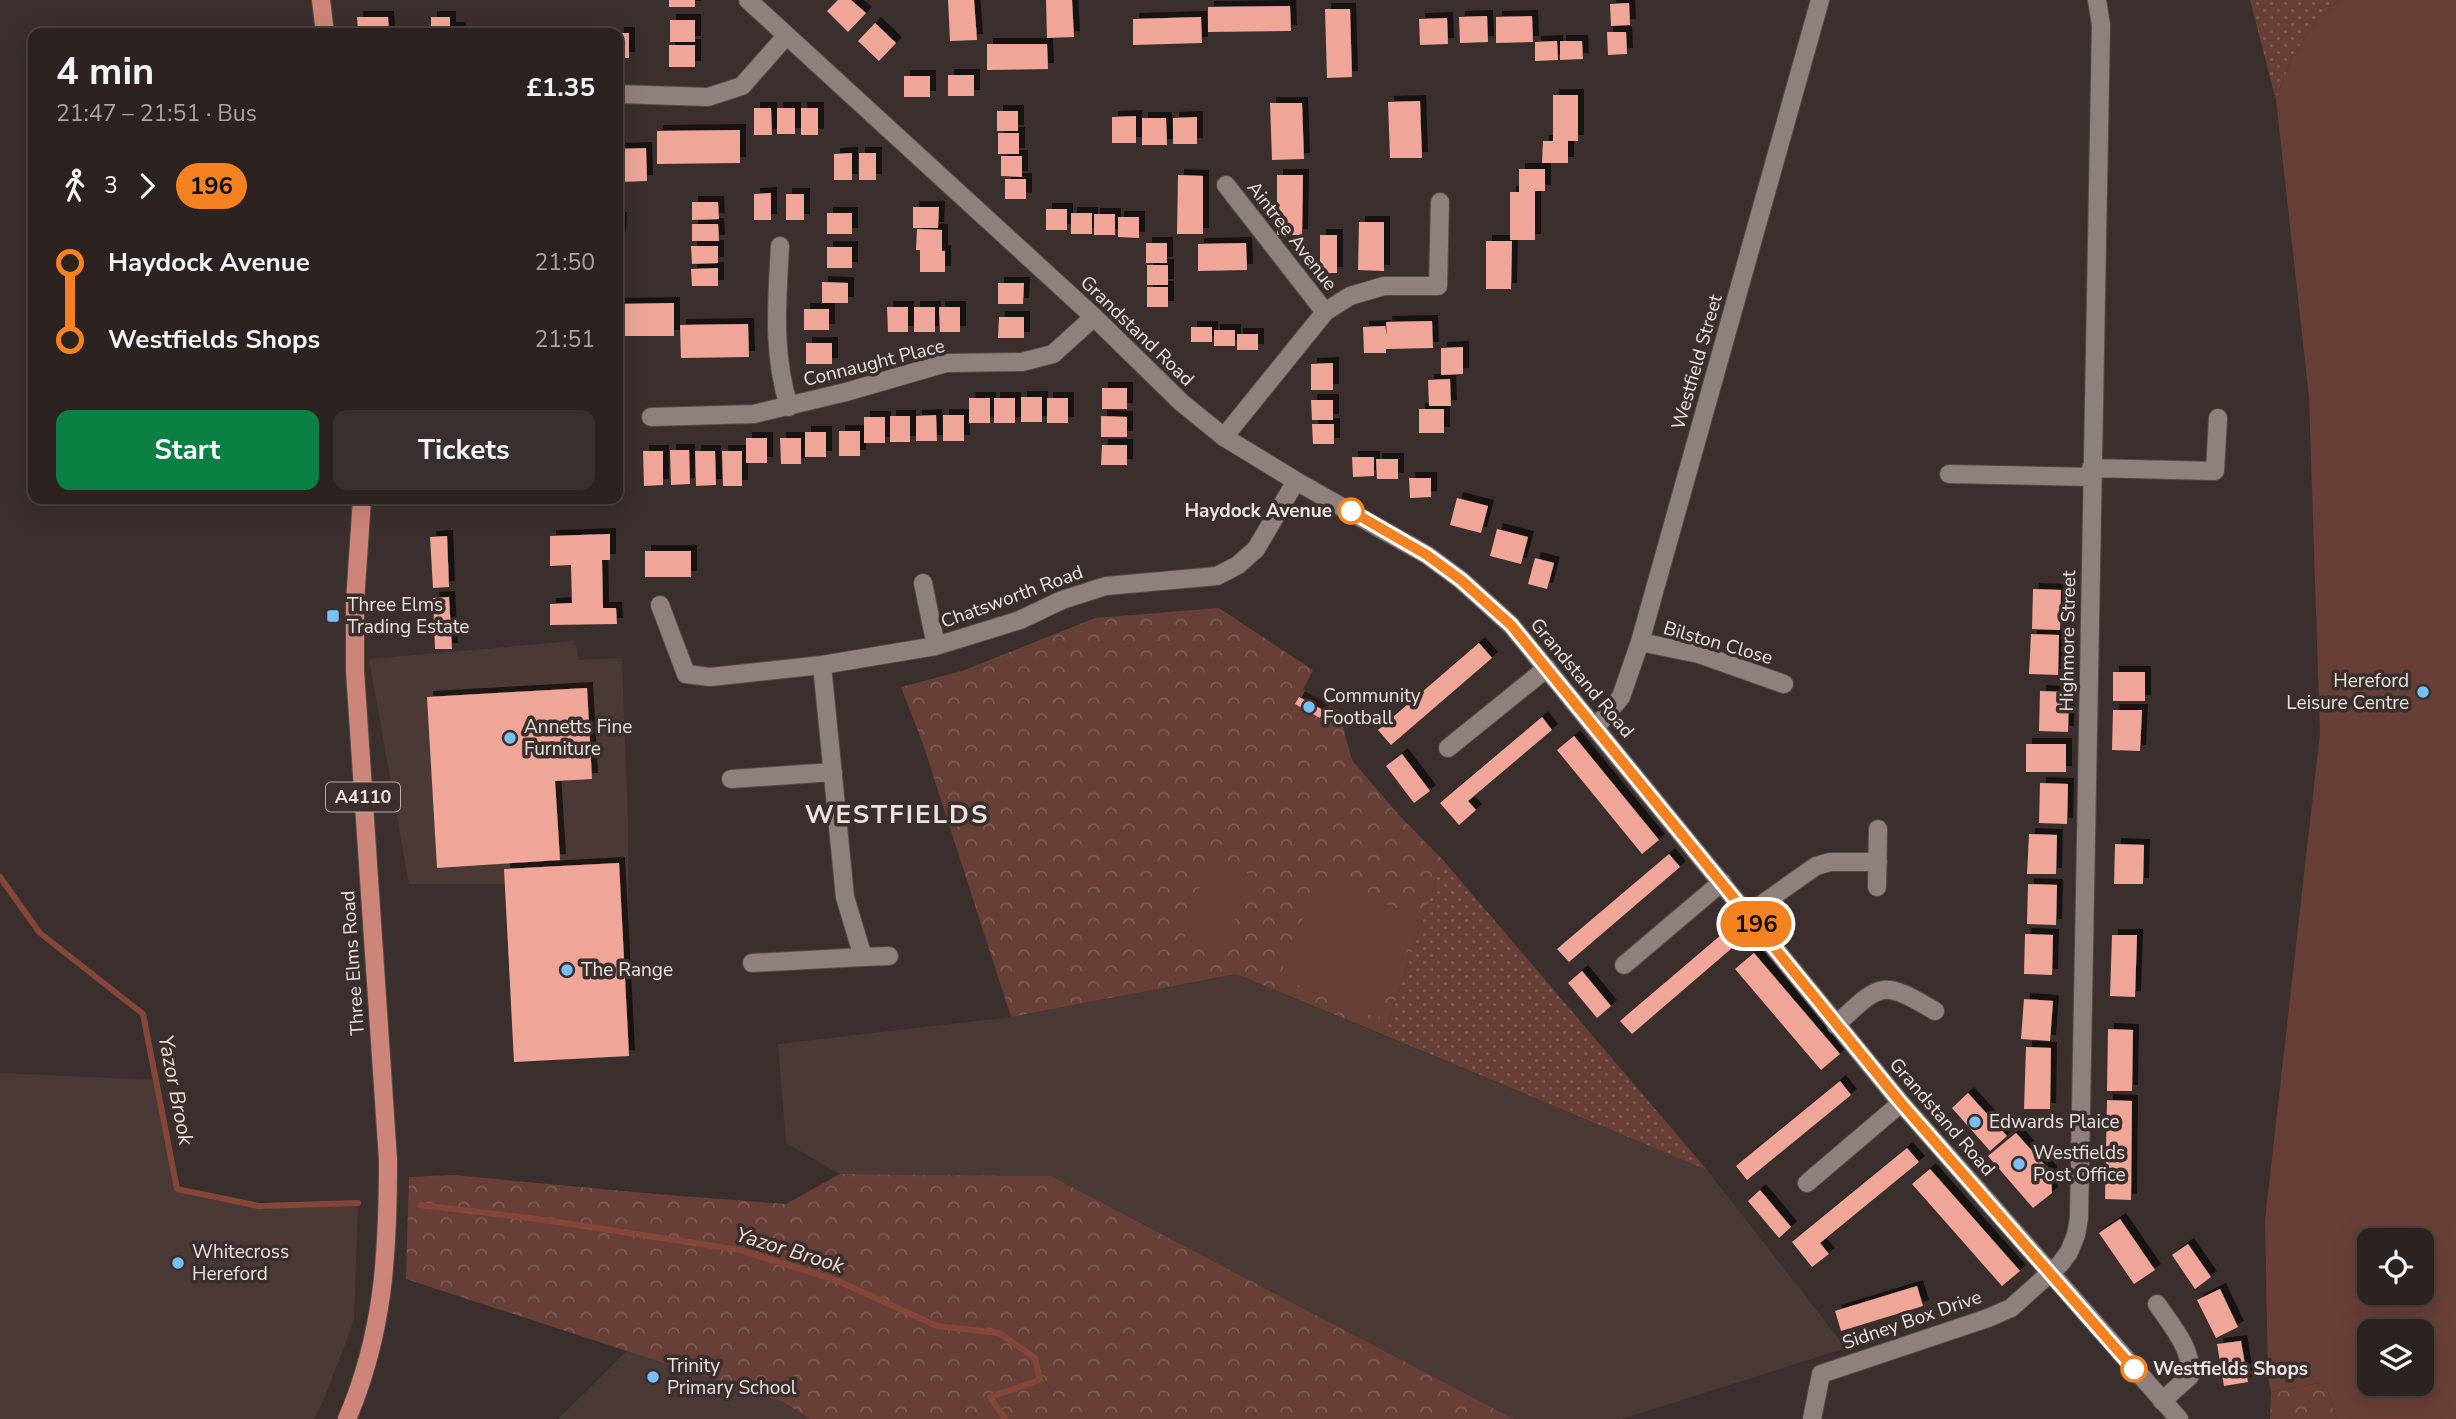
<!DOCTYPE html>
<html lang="en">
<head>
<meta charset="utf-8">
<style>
  body { margin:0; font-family:"Nunito Sans",sans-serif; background:#382f2e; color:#f1f3f6; height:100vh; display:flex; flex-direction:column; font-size:26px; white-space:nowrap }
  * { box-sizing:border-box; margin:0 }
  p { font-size:23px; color:#a6a4a5 }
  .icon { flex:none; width:38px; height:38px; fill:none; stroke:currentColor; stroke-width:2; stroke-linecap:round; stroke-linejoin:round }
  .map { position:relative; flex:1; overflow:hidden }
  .panel { position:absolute; left:28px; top:28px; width:595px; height:476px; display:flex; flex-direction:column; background:#2c2321; border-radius:14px; box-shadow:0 7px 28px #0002,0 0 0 2px #48403f }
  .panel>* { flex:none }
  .badge { padding:0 14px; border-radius:23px; font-size:24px; line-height:46px }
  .tools { position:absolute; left:2357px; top:1228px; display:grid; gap:14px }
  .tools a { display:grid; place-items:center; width:77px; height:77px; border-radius:14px; background:#2c2321; box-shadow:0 7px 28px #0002,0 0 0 2px #48403f; font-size:35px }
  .map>.badge { position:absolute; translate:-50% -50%; box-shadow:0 0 0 4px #fff }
  .legs { display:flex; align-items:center; gap:10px; height:77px; padding:0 28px; font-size:23px }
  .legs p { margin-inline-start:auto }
  .headline { display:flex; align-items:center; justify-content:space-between; height:119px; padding:0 28px }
  h1 { font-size:38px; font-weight:700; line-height:52px }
  .button { display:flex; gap:14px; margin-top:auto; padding:14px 28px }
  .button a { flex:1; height:80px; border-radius:14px; background:#0b8043; color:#fff; font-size:28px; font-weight:700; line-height:80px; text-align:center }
  .button a+a { background:#382f2e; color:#f1f3f6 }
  ul { padding:0 28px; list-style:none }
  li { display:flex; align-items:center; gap:24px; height:77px; font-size:26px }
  li i { display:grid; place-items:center; width:10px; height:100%; margin:0 9px; background:currentColor }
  li i::after { content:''; width:18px; height:18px; margin:-9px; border:5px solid; border-radius:50%; background:#2c2321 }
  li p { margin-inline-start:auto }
  li:first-child i { background:linear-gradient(#0000 50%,currentColor 0) }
  li:last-child i { background:linear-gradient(currentColor 50%,#0000 0) }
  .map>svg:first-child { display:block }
  .built { fill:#4b3935 }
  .grass { fill:url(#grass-dots) }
  .park { fill:url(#park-crowns) }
  .pitch { fill:#683f36; fill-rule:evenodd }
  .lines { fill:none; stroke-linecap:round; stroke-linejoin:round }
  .stream { stroke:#85463a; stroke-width:6 }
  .building { fill:#efa698; filter:url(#shadow) }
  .minor-casing { stroke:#554c4a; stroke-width:20 }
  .tertiary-casing { stroke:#554c4a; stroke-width:20 }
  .primary-casing { stroke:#554c4a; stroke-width:20 }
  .minor { stroke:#8e807d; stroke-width:18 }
  .tertiary { stroke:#8e807d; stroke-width:18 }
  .primary { stroke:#cc8578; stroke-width:18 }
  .line-1-casing { stroke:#fff; stroke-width:16 }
  .line-1 { stroke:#f58220; stroke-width:10 }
  .stop-1-dot { fill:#fff; stroke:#f58220; stroke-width:3.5 }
  .poi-dot { fill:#76c0f7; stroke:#3a2f2c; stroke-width:2.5 }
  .labels { text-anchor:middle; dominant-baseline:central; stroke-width:7; stroke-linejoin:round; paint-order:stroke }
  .shield { fill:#3a2f2c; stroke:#b5adab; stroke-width:2 }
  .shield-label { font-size:18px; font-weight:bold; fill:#eae3e1 }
  .street-label { font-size:19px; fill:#eae3e1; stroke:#3a2f2c }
  .stop-label { font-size:19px; font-weight:bold; fill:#eae3e1; stroke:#3a2f2c; text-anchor:end }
  .poi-label { font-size:19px; fill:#eae3e1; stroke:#3a2f2c; text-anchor:start }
  .water-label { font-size:21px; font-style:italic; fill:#f1dcd8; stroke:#3a2f2c }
  .district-label { font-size:26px; font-weight:bold; letter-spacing:2px; fill:#eae3e1; stroke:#3a2f2c }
</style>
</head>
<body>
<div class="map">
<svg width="2456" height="1419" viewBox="0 0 2456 1419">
  <defs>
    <pattern id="grass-dots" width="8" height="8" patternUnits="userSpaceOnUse" patternTransform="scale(1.75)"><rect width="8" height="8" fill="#683f36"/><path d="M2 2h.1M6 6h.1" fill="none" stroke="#7e5b53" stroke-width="1.8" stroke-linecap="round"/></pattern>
    <pattern id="park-crowns" width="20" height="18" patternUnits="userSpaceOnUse" patternTransform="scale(1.75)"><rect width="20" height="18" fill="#683f36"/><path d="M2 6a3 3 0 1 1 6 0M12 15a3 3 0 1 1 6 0" fill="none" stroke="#7e5b53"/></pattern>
    <filter id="shadow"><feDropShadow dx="6" dy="-6" stdDeviation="0" flood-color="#0009"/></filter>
  </defs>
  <rect width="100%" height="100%" fill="#3a2f2c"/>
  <path class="built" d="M575 641 579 660 622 658 628 820 629 1056 514 1062 505 884H409L369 659Z
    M1236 974 1707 1170 1846 1348 1622 1419H1514L1051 1176 840 1174 786 1143 778 1044 1011 1017Z
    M0 1073 155 1080 178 1189 259 1206 358 1203 354 1320 325 1397 314 1419H0Z
    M627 1351 783 1402 810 1419H558Z"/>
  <path class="grass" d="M2250 0H2338L2318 19 2292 56 2276 100Z
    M1443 860 1707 1170 1384 1035Z"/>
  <path class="park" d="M1219 608 1313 670 1303 689 1348 716 1342 724 1352 760 1397 813 1443 860 1384 1035 1236 974 1011 1017 923 744 901 687 962 671 1095 618Z
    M840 1174 1051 1176 1514 1419H810L783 1402 406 1279 409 1177 453 1175 656 1194 786 1204Z
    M2325 1382 2337 1419H2270L2271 1392Z"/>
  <path class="pitch" d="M2338 0H2456V1419H2337L2325 1382 2271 1392 2268 1377 2265 1220 2320 733 2309 397 2276 100 2292 56 2318 19ZM2370 1241H2422V1293H2370ZM2370 1332H2422V1384H2370Z
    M1208 862 1249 874 1224 952 1184 940Z
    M1321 877 1420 918 1378 1018 1279 977Z"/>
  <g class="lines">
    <path class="stream" d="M0 877 40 933 143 1014 177 1189 259 1206 358 1203
      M420 1205 545 1220 740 1250 838 1281 937 1326 999 1333 1035 1358 1040 1380 990 1397 1005 1419"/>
  </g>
  <path class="building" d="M669 0H695V7H669Z
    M838 0H851L866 13 848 32 827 11Z
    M948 0H974L977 40 950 41Z
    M1046 0H1072L1074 37 1047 38Z
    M1629 3 1630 25 1611 26 1610 4Z
    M1290 6 1291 31 1208 32V7Z
    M1325 9H1350L1352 77 1327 78Z
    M1487 16 1488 42 1460 43 1459 17Z
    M1532 16 1533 42 1496 43V17Z
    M357 17H388L389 33H358Z
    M431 17H450V28H460V33H431Z
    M1201 17 1202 43 1133 45V19Z
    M1447 18 1448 44 1420 45 1419 19Z
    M670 20H695V42H670Z
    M875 23 896 43 879 61 858 41Z
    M1607 32H1626L1627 54 1608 55Z
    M618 33H629V58H618Z
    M1557 41 1558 60 1535 61V42Z
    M1560 41H1582L1583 59 1560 60Z
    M987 44H1047L1048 69 987 70Z
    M669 45H695V67H669Z
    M948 75H974V96H948Z
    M904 76H930V97H904Z
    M1553 95H1578V141H1568V163H1542L1543 141H1553Z
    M1420 101 1422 158H1390L1388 102Z
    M1270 103H1302L1304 159 1272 160Z
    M754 108H771L772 135H754Z
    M777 108H795V134H777Z
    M801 108H818V135H801Z
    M997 111H1018V131H997Z
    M1136 116V143H1112V117Z
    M1197 117V144H1173V118Z
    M1142 118H1166L1167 145H1142Z
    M740 130V163L657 164V131Z
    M998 133H1019V154H998Z
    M646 148 647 181 618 182V149Z
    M852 153V180H834V154Z
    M859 153H876V180H859Z
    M1001 156H1022V177L1001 176Z
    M1519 169H1545V191H1535V240H1510V192H1519Z
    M1178 175 1203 176V234H1177Z
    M1277 175H1303L1302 235H1277Z
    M1005 179H1026V199H1005Z
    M771 193V220H754V194Z
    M786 194H804V220H786Z
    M692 202H718L719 219 692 220Z
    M913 207H939L938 228H913Z
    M1046 209H1067V230H1046Z
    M827 213H852V234H827Z
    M1071 213H1092V234H1071Z
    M1094 214H1115V235H1094Z
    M1118 217H1139V238L1118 237Z
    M618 218H621L620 238H618Z
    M1359 222H1384V271L1358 270Z
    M692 224H718L719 241H692Z
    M917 229 942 230V251H945V272H920V250H916Z
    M1320 235H1337V273H1320Z
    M1486 241H1512L1511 289H1486Z
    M1146 243H1167V263H1146Z
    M1246 243 1247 270 1198 271V244Z
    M691 246H718V263L692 264Z
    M827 247H852V268H827Z
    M1147 265H1168V285H1147Z
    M718 268V286H692L691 269Z
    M822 282 848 283V303H822Z
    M998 283H1024L1023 304H998Z
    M1147 287H1168V307H1147Z
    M674 303V336H618V304Z
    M887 307H908V332H888Z
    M914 307H935V332H914Z
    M939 307H960V332H940Z
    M804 309H829V330H804Z
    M999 317H1024V338H998Z
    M1432 321 1433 348 1386 349V353H1364L1363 327 1385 326 1387 335 1386 322Z
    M748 324 749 357 681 358 680 325Z
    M1191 327H1212V342H1191Z
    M1214 330H1235V346H1214Z
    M1237 334H1258V350H1237Z
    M806 343H832V364H806Z
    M1463 347V374L1441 375V348Z
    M1333 363V390H1311V364Z
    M1450 379 1451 406H1429L1428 380Z
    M1102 388H1127V409H1102Z
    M1021 397H1042V422H1021Z
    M969 398H990V423H969Z
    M994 398H1015V423H994Z
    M1047 398H1068V423H1047Z
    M1311 400H1333V420H1312Z
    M1419 409H1444V433H1419Z
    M936 415 937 441H916V416Z
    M943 415H964V441H943Z
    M890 416H910V442H890Z
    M1101 416 1127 417V437H1101Z
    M864 417H885V443H864Z
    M1312 424H1334V444H1313Z
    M839 431H860V456H839Z
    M805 432H826V457H805Z
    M746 438H767V463H746Z
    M780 438H801V464H781Z
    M1102 445H1127V465H1101Z
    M670 450H689L690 484 671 485Z
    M643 451H663V485L644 486Z
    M695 451H715L716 485 696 486Z
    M722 451H742V486H723Z
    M1352 457H1374V476L1353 477Z
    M1376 459H1398V479H1377Z
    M1409 478H1431V497L1410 498Z
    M1457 498 1488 506 1481 533 1450 525Z
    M1497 529 1528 537 1521 564 1490 556Z
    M610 534V560H602L603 608H616L617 624 550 625V604L572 603 571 565 550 566V536Z
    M447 536 449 587 433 588 430 537Z
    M645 551H691V577H645Z
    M1535 558 1554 563 1547 589 1528 584Z
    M2033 589 2061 590 2060 630 2032 629Z
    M449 597 452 649H435L433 598Z
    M2031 634 2059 635 2058 675 2029 674Z
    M1479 643 1492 658 1391 745 1378 730Z
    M2113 672H2145V701H2113Z
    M587 688 592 779 555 781 560 860 437 868 427 697Z
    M2040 691 2069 692 2068 732 2039 731Z
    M1299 697 1323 710 1320 718 1295 704Z
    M2113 710H2142L2140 751 2112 750Z
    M1542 717 1552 730 1468 801 1476 810 1459 825 1440 803Z
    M1574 736 1659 840 1642 854 1557 750Z
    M2026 744H2066V772H2026Z
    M1402 754 1430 791 1414 803 1386 766Z
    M2040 783 2068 784 2067 824 2039 823Z
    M2029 834 2057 835 2056 874H2027Z
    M2115 844 2144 845 2143 884H2114Z
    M1669 854 1680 867 1569 962 1557 949Z
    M619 863 629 1056 514 1062 504 869Z
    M2028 884 2057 885 2056 925 2027 924Z
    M2025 934 2053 935 2052 975 2024 974Z
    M1721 935 1732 948 1632 1034 1620 1021Z
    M2112 935H2137L2135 997 2110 996Z
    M1754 953 1840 1054 1821 1070 1735 969Z
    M1582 971 1611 1006 1597 1018 1568 983Z
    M2024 999 2053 1001 2050 1041 2021 1039Z
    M2108 1029 2133 1030 2132 1091H2107Z
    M2026 1047 2051 1048 2050 1109H2024Z
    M1840 1081 1851 1095 1747 1180 1736 1166Z
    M1968 1093 2007 1136 1990 1151 1952 1108Z
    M2107 1100 2132 1101 2131 1200 2105 1199Z
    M2016 1133 2051 1172 2052 1193 2033 1208 1988 1156Z
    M1907 1148 1919 1162 1820 1243 1829 1254 1812 1267 1792 1242Z
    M1930 1169 2020 1271 2002 1286 1912 1184Z
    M1760 1190 1791 1227 1779 1238 1748 1201Z
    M2120 1219 2155 1270 2134 1284 2099 1233Z
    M2188 1244 2211 1277 2195 1289 2172 1255Z
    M1917 1286 1923 1306 1841 1331 1835 1311Z
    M2220 1289 2238 1327 2216 1338 2197 1300Z
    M2241 1341 2248 1382 2224 1386 2217 1344Z"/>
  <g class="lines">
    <g class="minor-casing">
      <path id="minor" d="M618 94 708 97 742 86 786 36
        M1226 185 1325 312
        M780 246C777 302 772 352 789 407
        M651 417 754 414 846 392 946 363 1022 362 1053 354 1094 317
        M1224 437 1325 312 1350 296 1384 286H1438L1440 202
        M2091 468 2215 471 2218 418
        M1949 474 2091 477
        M923 583 936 646
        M660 605 686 674 710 677 822 665 936 646 1020 620 1062 600 1106 586 1217 576 1238 565 1256 549 1296 481
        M1640 642 1699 654 1784 684
        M1596 727 1621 697 1640 642 1820 0
        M1448 748 1547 668
        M731 779 833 772
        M1877 887 1878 829
        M1748 914 1816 866 1830 862H1878
        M863 957 889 956
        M752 963 863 957 845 897 822 665
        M1624 965 1722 882
        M1836 1025C1881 983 1881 979 1935 1011
        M1807 1183 1901 1103
        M2157 1304C2171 1325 2193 1349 2190 1376L2162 1401
        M1812 1419 1821 1374 1988 1318 2011 1308 2060 1264 2069 1252 2076 1235 2079 1218C2090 820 2090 423 2101 25L2097 0"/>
    </g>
    <g class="tertiary-casing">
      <path id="tertiary" d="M748 0 1094 317 1182 403 1224 437 1296 481 1427 555 1461 580 1511 625 1901 1103 2179 1419"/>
    </g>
    <g class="primary-casing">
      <path id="primary" d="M321 0 325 33
        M347 1419C384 1333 388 1252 388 1160L355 671V602L362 499"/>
    </g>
    <use href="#minor" class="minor"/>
    <use href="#tertiary" class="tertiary"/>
    <use href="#primary" class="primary"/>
  </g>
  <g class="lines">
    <g class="line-1-casing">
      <path id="line-1" d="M1351 511 1427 555 1461 580 1511 625 1901 1103 2134 1369"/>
    </g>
    <use href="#line-1" class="line-1"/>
  </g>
  <g class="stop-1-dot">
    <circle cx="1351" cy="511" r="12"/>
    <circle cx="2134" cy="1369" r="12"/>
  </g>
  <g class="poi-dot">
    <rect x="326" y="609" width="14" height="14" rx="3.5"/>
    <circle cx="2423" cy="692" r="7"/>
    <circle cx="1309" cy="707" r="7"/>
    <circle cx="510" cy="738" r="7"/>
    <circle cx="567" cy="970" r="7"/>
    <circle cx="1975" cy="1122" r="7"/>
    <circle cx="2019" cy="1164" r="7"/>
    <circle cx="178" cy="1263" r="7"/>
    <circle cx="653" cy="1377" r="7"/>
  </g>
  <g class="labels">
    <rect class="shield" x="326" y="782.5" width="74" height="29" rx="5"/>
    <g class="shield-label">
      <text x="363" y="797">A4110</text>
    </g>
    <g class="street-label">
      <text transform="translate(1292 236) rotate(52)">Aintree Avenue</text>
      <text transform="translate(1137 331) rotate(44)">Grandstand Road</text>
      <text transform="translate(1697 362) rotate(-74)">Westfield Street</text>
      <text transform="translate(874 363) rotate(-14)">Connaught Place</text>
      <text transform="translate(1012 597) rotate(-20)">Chatsworth Road</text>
      <text transform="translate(2068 641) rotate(-89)">Highmore Street</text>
      <text transform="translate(1718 643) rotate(16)">Bilston Close</text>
      <text transform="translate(1582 678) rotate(50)">Grandstand Road</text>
      <text transform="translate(353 963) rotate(-94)">Three Elms Road</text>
      <text transform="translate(1942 1117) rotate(49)">Grandstand Road</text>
      <text transform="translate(1912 1320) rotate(-19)">Sidney Box Drive</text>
    </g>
    <g class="stop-label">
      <text x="1332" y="511">Haydock Avenue</text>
      <text x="2153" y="1369" text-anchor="start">Westfields Shops</text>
    </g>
    <g class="poi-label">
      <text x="347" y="605">Three Elms<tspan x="347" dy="22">Trading Estate</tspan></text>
      <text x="2409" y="681" text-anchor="end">Hereford<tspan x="2409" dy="22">Leisure Centre</tspan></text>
      <text x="1323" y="696">Community<tspan x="1323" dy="22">Football</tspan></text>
      <text x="524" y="727">Annetts Fine<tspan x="524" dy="22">Furniture</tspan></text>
      <text x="581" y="970">The Range</text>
      <text x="1989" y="1122">Edwards Plaice</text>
      <text x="2033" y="1153">Westfields<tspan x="2033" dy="22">Post Office</tspan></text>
      <text x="192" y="1252">Whitecross<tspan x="192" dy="22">Hereford</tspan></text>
      <text x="667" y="1366">Trinity<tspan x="667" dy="22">Primary School</tspan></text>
    </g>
    <g class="water-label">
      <text transform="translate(176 1090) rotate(79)">Yazor Brook</text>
      <text transform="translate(790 1250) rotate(17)">Yazor Brook</text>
    </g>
    <g class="district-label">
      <text x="897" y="814">WESTFIELDS</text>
    </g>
  </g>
</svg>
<div class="tools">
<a><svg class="icon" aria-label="locate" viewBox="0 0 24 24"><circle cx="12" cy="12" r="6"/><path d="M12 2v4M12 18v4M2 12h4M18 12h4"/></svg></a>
<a><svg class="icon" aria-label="layers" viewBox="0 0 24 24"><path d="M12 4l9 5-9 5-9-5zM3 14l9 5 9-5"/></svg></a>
</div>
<b class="badge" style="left:1756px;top:924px;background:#f58220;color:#111">196</b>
<section class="panel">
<div class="headline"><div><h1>4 min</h1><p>21:47 – 21:51 · Bus</p></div><b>£1.35</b></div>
<div class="legs"><svg class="icon" aria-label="walk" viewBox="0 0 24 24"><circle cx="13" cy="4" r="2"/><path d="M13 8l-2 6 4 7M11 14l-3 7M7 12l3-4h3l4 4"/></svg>3<svg class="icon" aria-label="forward" viewBox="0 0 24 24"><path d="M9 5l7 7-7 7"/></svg><b class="badge" style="background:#f58220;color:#111">196</b></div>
<ul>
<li><i style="color:#f58220"></i><b>Haydock Avenue</b><p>21:50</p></li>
<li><i style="color:#f58220"></i><b>Westfields Shops</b><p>21:51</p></li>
</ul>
<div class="button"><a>Start</a><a>Tickets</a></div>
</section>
</div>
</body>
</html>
